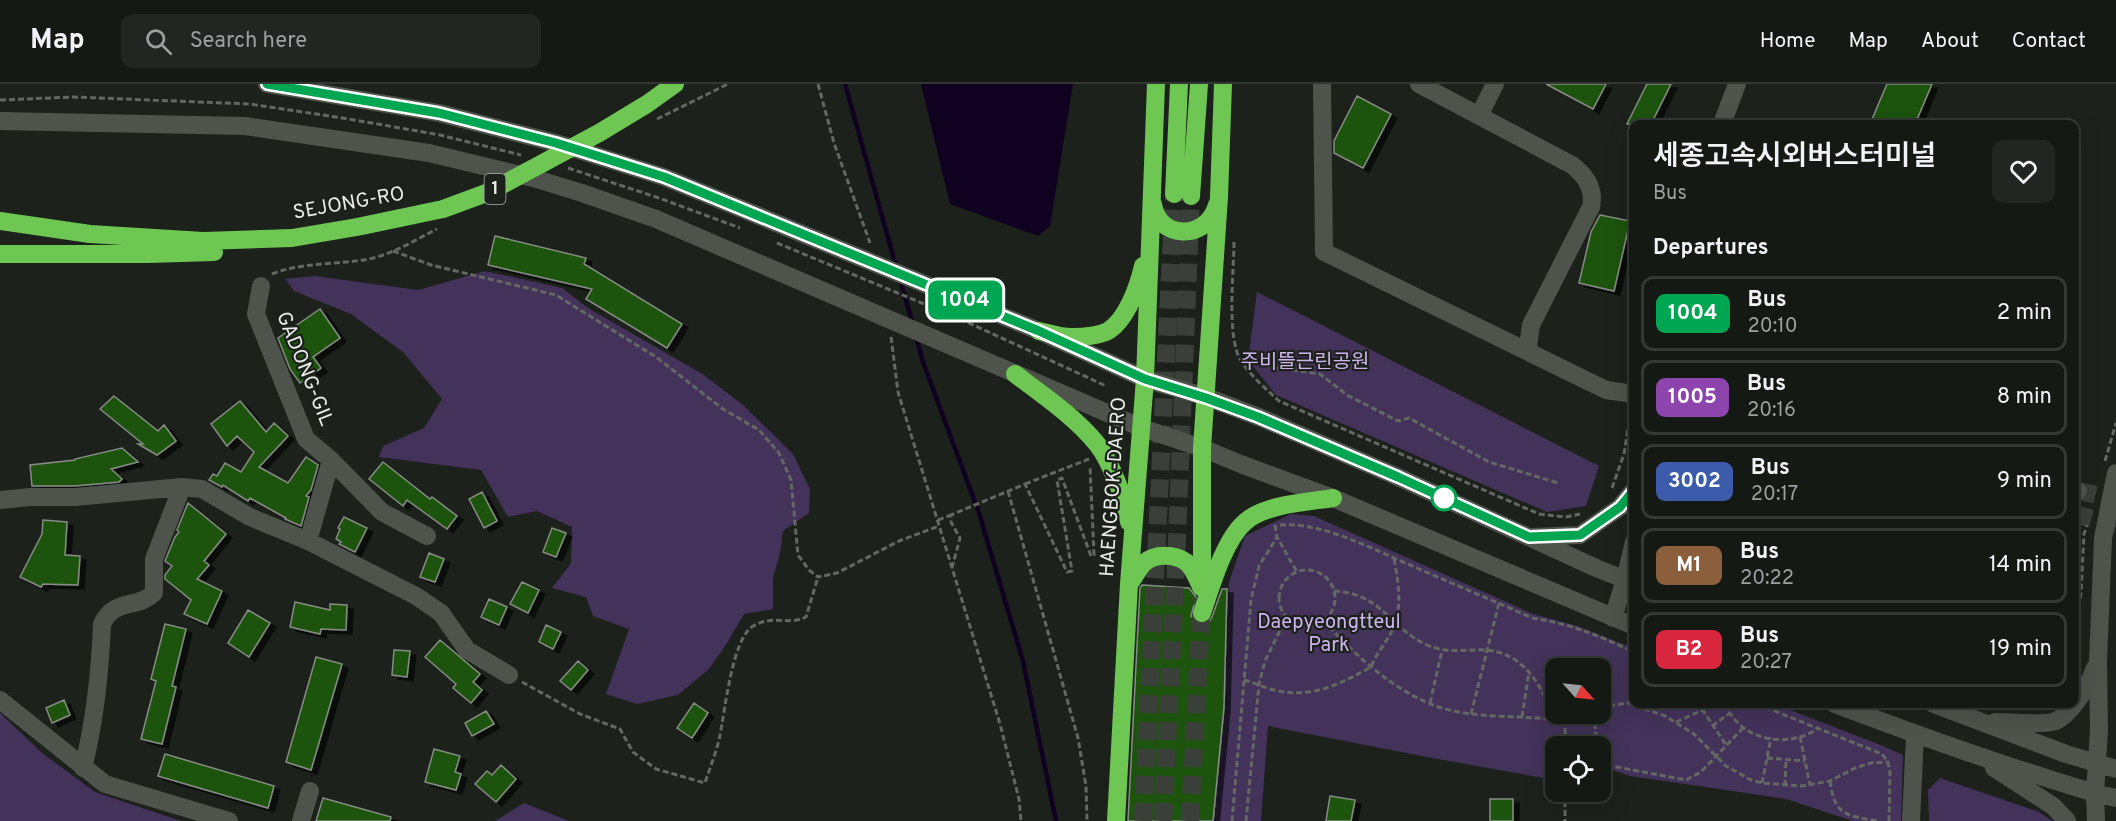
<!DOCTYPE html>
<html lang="en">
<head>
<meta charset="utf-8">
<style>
  body { margin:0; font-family:Overpass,"Noto Sans KR",sans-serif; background:#222622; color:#f1f3f6; height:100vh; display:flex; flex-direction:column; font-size:22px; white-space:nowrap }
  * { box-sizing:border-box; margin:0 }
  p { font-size:20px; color:#9da0a0 }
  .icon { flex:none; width:33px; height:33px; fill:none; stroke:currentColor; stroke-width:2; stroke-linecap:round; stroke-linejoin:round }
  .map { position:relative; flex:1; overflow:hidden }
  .sheet { position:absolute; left:1629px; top:36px; width:450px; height:588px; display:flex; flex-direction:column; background:#151914; border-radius:12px; box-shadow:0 6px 24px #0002,0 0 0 2px #343834 }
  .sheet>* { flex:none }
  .badge { padding:0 12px; border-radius:9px; font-size:21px; line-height:39px }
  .needle { width:39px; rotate:117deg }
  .tools { position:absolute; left:1545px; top:574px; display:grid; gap:12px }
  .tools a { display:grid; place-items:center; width:66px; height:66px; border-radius:12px; background:#151914; box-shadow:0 6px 24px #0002,0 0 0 2px #343834; font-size:30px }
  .map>.badge { position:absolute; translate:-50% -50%; box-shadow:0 0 0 3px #fff }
  h2 { padding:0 24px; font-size:22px; line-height:54px }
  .round { display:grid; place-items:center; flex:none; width:63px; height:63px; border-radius:12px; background:#222622 }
  .summary { display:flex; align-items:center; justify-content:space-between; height:102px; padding:0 24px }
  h1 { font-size:28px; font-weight:600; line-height:45px }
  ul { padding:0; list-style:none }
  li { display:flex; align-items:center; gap:18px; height:75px; margin:0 12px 9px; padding:0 12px; border:3px solid #343834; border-radius:12px }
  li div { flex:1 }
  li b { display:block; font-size:22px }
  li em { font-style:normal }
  li .badge { min-width:66px; font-weight:700; text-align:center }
  header { display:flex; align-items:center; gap:36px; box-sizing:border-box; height:84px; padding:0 30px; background:#151914; border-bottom:2px solid #343834 }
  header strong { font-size:28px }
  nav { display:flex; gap:33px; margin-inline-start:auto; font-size:21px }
  .search { width:420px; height:54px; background:#222622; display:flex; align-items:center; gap:15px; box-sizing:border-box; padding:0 21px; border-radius:12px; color:#9da0a0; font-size:22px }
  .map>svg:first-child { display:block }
  .green { fill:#43325a; fill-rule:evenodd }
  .water { fill:#100120 }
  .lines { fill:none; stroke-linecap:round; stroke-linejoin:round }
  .stream { stroke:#100120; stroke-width:4.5 }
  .building { fill:#1c5207; stroke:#868c85; stroke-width:1.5; filter:url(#shadow) }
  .minor-tunnel { stroke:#3b3f3a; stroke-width:18; stroke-dasharray:18 9; stroke-linecap:butt }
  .highway-tunnel { stroke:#3b3f3a; stroke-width:18; stroke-dasharray:18 9; stroke-linecap:butt }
  .path { stroke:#646863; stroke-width:3; stroke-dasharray:6 3; stroke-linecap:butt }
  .minor { stroke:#4e534c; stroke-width:18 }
  .highway { stroke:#6dc752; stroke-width:18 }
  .line-casing { stroke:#fff; stroke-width:14 }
  .line { stroke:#00a651; stroke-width:9 }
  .stop-dot { fill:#fff; stroke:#00a651; stroke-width:3 }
  .labels { text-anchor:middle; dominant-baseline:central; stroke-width:4.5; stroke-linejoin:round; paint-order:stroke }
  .shield { fill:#1c211b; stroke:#acafaa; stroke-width:1.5 }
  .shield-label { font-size:18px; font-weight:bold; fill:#e9ece8 }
  .street-label { font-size:20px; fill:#e9ece8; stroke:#1c211b }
  .park-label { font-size:20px; fill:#cdb4f1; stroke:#1c211b }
</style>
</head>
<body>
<header>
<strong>Map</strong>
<div class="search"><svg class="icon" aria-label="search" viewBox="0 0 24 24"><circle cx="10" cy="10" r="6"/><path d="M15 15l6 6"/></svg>Search here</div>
<nav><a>Home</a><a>Map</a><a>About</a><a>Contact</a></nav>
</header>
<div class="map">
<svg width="2116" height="737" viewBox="0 0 2116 737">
  <defs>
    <filter id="shadow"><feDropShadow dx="6" dy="4" stdDeviation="0" flood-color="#0009"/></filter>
  </defs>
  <rect width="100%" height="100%" fill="#1c211b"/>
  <path class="green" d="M485 187 562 204 588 224 704 291 743 321 793 370 810 405 809 429 783 447 780 469 773 494V525L744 530 727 559 709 585 678 611 637 620 606 610 629 545 593 532 586 513 552 504 571 479 572 443 537 427 508 433 481 386 379 373 383 362 424 344 442 315 404 269 351 230 294 207 285 195 315 192 418 206Z
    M1257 208 1599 382 1586 422 1547 428 1276 311 1248 276Z
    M1291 430 1314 432 1533 530 1577 542 1633 564 1634 620H1775L1883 662 1903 671 1901 737H1853L1786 715 1630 692 1601 682 1600 663H1556L1555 696 1427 673 1268 642 1261 737H1213L1223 634 1229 498 1245 452ZM1556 585H1600V630H1556Z
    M0 629 42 669 95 708 181 737H0Z
    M1940 694 2039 728 2052 737H1929L1928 706Z
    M524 719 569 737H495Z"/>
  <path class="water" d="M921 0H1073L1050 142 1038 152 950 120Z"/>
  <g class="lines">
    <path class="stream" d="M845 0 896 182
      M900 196 913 240
      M916 253 923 278 979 429 1023 577 1056 737"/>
  </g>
  <path class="building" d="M1546 0H1606L1593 25Z
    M1647 0H1671L1651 40H1627Z
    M1887 0H1932L1915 40H1870Z
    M1357 12 1391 30 1363 84 1334 69V57Z
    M1600 131 1630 137 1614 207 1579 199 1591 148Z
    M495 152 586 174 584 180 682 240 667 264 586 215 592 205 488 181Z
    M320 225 340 254 313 273 321 284 300 299 290 285 278 254Z
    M114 312 158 347 164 341 176 357 157 371 138 360H143L100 325Z
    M240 317 266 348 274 339 288 352 259 383 288 399 306 373 318 381 311 406 306 412 309 413 301 442 285 435 286 434 250 414 248 417 223 401 222 403 209 396 213 390 217 392 225 379 241 388 254 368 237 352 227 362 211 340Z
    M122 364 138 378 111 385 122 395 119 398 74 402H32L30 381 75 376V375Z
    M383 378 430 415 432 413 457 432 447 445 407 416 403 422 369 395Z
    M482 408 497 437 484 444 469 415Z
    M188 419 226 450 204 477 209 481 197 495 222 507 207 540 184 530 191 516 165 495V491L172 482 165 477 175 453 179 448 177 446Z
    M344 433 367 444 355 468 339 460 341 458 336 455 340 445 338 444Z
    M43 436 67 438 65 471 80 472 78 501 43 500 41 503 20 493 42 450Z
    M552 444 566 449 556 473 543 468Z
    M429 469 444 475 435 498 420 493Z
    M522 498 539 506 528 529 510 520Z
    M1142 501 1189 504 1196 513 1191 532 1198 539 1204 540 1209 538 1212 533 1222 505H1227L1224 623 1213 737H1128L1140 504Z
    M489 515 507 523 499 541 481 533Z
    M295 518 330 526V520L347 521 346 546 321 545 320 550 290 543Z
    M248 526 270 539 249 573 228 559Z
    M165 540 186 545 172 602 176 603 162 660 141 655 156 597 151 595Z
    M546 541 561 548 553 565 539 558Z
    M440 556 480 590 473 598 482 606 471 619 453 604 456 600 425 573Z
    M394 566 410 567 407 593 392 591Z
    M316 573 342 580 311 686 286 678Z
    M578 577 588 586 571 606 560 597Z
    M64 616 70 631 52 639 46 624Z
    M694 619 708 629 692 654 677 644Z
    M486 627 494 640 472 652 465 639Z
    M434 665 460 672 455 688 461 690 456 706 425 698Z
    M165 670 274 702 268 724 158 692Z
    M501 681 516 695 496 718 475 700 487 687 492 691Z
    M1330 712 1355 716 1351 737H1326Z
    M323 714 391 733 390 737H316Z
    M1490 715H1513V737H1490Z"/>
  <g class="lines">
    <path class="minor-tunnel" d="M2078 407 2116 415
      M2074 430 2116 441"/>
    <path class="highway-tunnel" d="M1143 737 1174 110
      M1163 737 1175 503 1191 112
      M1190 737 1202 514"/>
    <path class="path" d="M818 0 834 59 870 159
      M0 16 74 13 250 20 349 35 440 51 521 71
      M657 35 728 0
      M568 84 659 114 740 144
      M1234 158C1234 187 1226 253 1241 277 1251 292 1266 305 1279 317L1539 430 1566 433 1580 430
      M777 159 958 234 1106 302
      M393 167 431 181 556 211 656 273 723 325 759 346 779 369 791 396 798 471 809 486 818 493 837 489 899 457 939 442
      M272 190C302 178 337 181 369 175 393 170 415 156 437 145
      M891 253 898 308 1000 640 1019 715 1021 737
      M1240 275 1251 274 1270 283 1320 290 1347 311 1398 337 1409 334 1489 378 1558 399
      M2105 377 2116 339
      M1025 400 1089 375
      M1612 404 1624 370 1631 326
      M1008 407 1078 654 1086 702 1087 737
      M938 436 951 431
      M1275 441 1277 453 1297 488
      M1280 441C1323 438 1372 465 1410 481 1451 499 1492 516 1532 534 1572 540 1597 551 1634 568
      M952 484 960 454 951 438V431L1025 400 1067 488 1072 487 1057 396 1062 394 1091 472 1094 471 1090 382
      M1279 514a28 28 0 1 1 56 0a28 28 0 1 1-56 0Z
      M1334 507C1383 510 1388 543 1427 561 1447 570 1466 565 1486 566 1524 569 1542 602 1553 633
      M1323 536C1353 569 1387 601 1428 619 1456 631 1489 632 1519 633 1539 634 1560 637 1579 630
      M2074 550 2081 510 2084 450 2087 441
      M1244 596C1255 599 1267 605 1279 607 1314 614 1342 599 1371 583 1375 572 1382 564 1388 554 1404 529 1399 502 1394 474
      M522 598 580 630 620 645 633 668 656 685 705 699C710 683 717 667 720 651 725 627 732 555 753 542 775 530 786 542 806 533L818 493
      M1430 619 1442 566
      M1628 619 1634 606
      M1724 620C1728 626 1732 633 1738 639 1758 659 1794 661 1817 645
      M1757 620 1882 670 1888 678 1890 688 1889 737
      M1600 623 1628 619 1665 632 1694 650 1726 682 1751 696 1762 699 1802 702 1830 697 1855 684 1871 679 1888 678
      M1702 625 1726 661
      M1471 630 1499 519
      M1594 630 1597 663
      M1522 633 1529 588
      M1565 635V663
      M1676 638 1716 620
      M1712 642 1730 629
      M1800 653 1810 701
      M1600 674 1606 679 1617 683 1686 696 1701 688 1743 644
      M1767 674 1805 677
      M1830 697C1834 732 1848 732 1879 737
      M1762 699 1771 654
      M1785 702 1786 676
      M1565 708V737
      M1232 737 1251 516 1259 482 1277 453
      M1246 737 1259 600 1265 577 1287 532"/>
    <path class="minor" d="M267 0 439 29 556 59 664 93 1039 247 1145 295 1206 313 1259 333 1398 393 1596 484 1634 499
      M1322 0 1324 168 1606 306 1634 310
      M1419 0 1572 81C1585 91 1595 105 1591 123L1531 241 1528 262 1531 269
      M1479 32 1495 0
      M0 37 245 42 429 69 533 94 582 109 656 135 1142 344 1202 364 1243 381 1333 414 1634 542
      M1722 40 1737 0
      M261 202 256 230 306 355 331 376 382 428 427 452
      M2074 407H2078
      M0 416 30 413H75L182 403 202 405 250 433 308 457 416 512 441 529 467 566 509 591
      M1532 453 1580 451 1620 423 1634 406
      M308 457 331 376
      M1613 534 1625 496 1634 458
      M0 616 105 700 229 737
      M1835 620C1896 643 1956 665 2018 685 2051 695 2083 707 2116 714
      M1934 620 2066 670 2116 685
      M1995 638C2010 638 2038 641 2052 638 2070 634 2089 600 2095 584
      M83 684C95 637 100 589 102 540 114 514 138 525 154 509V475L182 403
      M1994 684 2053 722 2067 737
      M301 737 310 707
      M1911 737 1915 651
      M2096 737 2095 709 2099 646 2098 577 2103 454 2116 389"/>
    <path class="highway" d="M1174 110 1179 0
      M1191 112 1199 0
      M1153 120C1158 156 1207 157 1217 121
      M0 137 90 150 203 157 292 154 357 143 443 125 489 108 599 49 647 20 675 0
      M0 170H148L214 168
      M1039 247C1049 249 1060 253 1071 253 1081 253 1098 252 1108 247 1127 235 1138 203 1143 182
      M1015 290C1043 311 1075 333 1097 360 1110 376 1126 418 1129 438
      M1130 499C1135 492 1139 484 1144 479 1155 469 1175 470 1186 478 1193 483 1197 494 1201 503
      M1202 504V364L1219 113 1223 0
      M1202 529C1211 503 1224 456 1245 438 1265 420 1308 418 1333 414
      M1116 737 1129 500 1145 295 1156 0"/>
  </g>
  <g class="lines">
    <g class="line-casing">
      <path id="line" d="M267 0 439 29 556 59 664 93 1039 247 1145 295 1206 314 1258 333 1398 393 1529 453 1580 451 1620 423 1634 406"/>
    </g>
    <use href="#line" class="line"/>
  </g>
  <circle class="stop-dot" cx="1444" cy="414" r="12"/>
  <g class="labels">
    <rect class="shield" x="484.5" y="90" width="21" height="30" rx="4.5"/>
    <g class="shield-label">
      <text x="495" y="105">1</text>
    </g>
    <g class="street-label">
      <text transform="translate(349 120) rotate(-10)">SEJONG-RO</text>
      <text transform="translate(304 285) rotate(68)">GADONG-GIL</text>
      <text transform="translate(1114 403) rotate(-86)">HAENGBOK-DAERO</text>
    </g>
    <g class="park-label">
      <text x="1305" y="279">주비뜰근린공원</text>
      <text x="1329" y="539">Daepyeongtteul<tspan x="1329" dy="23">Park</tspan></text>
    </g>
  </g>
</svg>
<div class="tools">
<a><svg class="needle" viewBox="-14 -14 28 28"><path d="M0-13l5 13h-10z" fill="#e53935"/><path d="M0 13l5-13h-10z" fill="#9da0a0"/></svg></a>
<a><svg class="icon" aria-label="locate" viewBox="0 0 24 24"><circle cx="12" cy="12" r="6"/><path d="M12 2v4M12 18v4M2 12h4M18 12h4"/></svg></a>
</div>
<b class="badge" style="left:965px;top:216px;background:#00a651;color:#fff">1004</b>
<section class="sheet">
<div class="summary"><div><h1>세종고속시외버스터미널</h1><p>Bus</p></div><a class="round"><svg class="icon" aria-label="heart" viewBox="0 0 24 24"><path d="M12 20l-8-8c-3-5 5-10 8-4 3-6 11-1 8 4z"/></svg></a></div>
<h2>Departures</h2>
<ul>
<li><span class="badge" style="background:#00a651;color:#fff">1004</span><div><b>Bus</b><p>20:10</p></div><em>2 min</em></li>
<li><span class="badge" style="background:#8e44ad;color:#fff">1005</span><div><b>Bus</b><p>20:16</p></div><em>8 min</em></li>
<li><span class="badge" style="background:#3d5bab;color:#fff">3002</span><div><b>Bus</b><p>20:17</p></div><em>9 min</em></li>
<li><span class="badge" style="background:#8b5e3c;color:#fff">M1</span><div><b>Bus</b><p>20:22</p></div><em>14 min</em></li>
<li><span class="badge" style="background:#d7263d;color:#fff">B2</span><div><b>Bus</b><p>20:27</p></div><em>19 min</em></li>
</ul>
</section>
</div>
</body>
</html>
